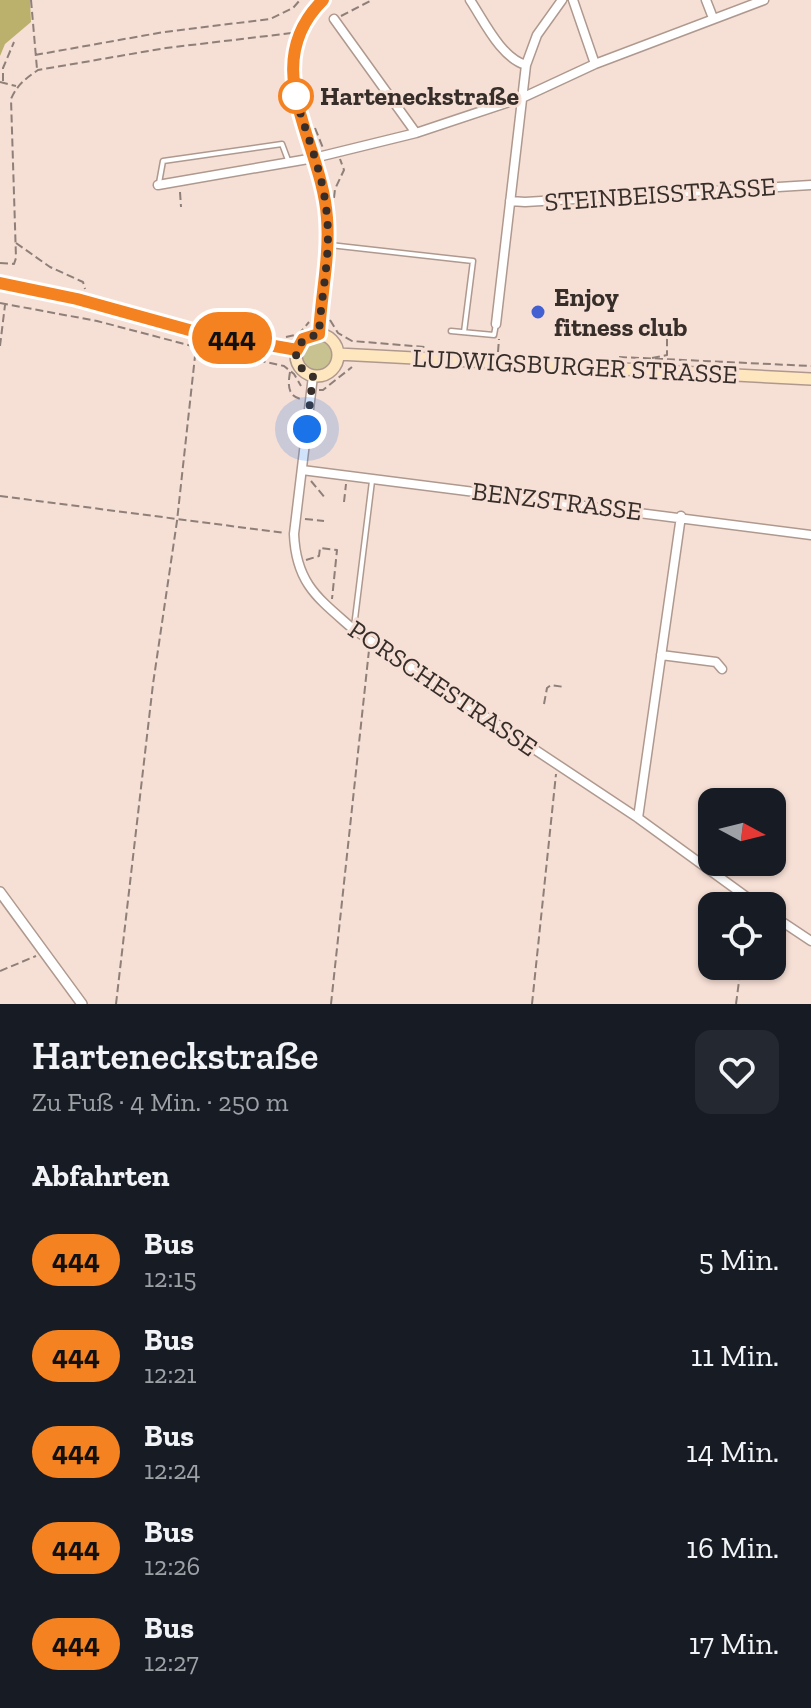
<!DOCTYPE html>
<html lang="de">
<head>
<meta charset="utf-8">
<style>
  body { margin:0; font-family:"Zilla Slab",serif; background:#242831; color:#f1f3f6; height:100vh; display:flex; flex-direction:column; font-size:30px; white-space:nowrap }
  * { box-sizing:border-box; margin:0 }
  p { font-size:26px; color:#9ea1a6 }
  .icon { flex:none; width:44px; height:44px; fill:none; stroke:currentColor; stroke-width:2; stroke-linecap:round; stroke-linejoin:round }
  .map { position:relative; height:1004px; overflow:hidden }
  .side { display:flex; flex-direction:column; background:#171b24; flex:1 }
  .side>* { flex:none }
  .badge { padding:0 16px; border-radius:26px; font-size:28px; line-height:52px }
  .needle { width:52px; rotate:97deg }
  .tools { position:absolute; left:698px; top:788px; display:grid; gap:16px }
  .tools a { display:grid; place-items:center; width:88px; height:88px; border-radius:16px; background:#171b24; box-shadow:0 2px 6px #0004; font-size:40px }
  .you { position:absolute; width:40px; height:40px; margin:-20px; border:6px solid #fff; border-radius:50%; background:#1a73e8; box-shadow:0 0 0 12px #1a73e833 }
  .map>.badge { position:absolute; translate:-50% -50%; box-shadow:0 0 0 4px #fff }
  h2 { padding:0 32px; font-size:30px; line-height:72px }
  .round { display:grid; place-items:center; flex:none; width:84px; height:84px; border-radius:16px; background:#242831 }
  .headline { display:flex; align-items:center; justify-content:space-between; height:136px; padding:0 32px }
  h1 { font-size:38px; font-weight:600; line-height:60px }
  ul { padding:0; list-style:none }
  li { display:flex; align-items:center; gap:24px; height:96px; padding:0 32px }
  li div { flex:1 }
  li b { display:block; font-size:30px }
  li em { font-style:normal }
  li .badge { min-width:88px; font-weight:700; text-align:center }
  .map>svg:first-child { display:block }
  .green { fill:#c8c291 }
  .forest { fill:#bbb16c }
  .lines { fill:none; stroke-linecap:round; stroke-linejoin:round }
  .service-casing { stroke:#af998f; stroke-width:7 }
  .minor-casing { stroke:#af998f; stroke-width:11 }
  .tertiary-casing { stroke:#af998f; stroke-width:12 }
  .secondary-casing { stroke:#af998f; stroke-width:14 }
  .path { stroke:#8e7f78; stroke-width:2; stroke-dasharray:8 4; stroke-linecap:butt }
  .service { stroke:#fff; stroke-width:4 }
  .minor { stroke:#fff; stroke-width:8 }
  .tertiary { stroke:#fff; stroke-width:9 }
  .secondary { stroke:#fee6bf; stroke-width:11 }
  .line-casing { stroke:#fff; stroke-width:18 }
  .line { stroke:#f58220; stroke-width:12 }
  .walk { stroke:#372e2a; stroke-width:8; stroke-dasharray:0 14.4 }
  .stop-dot { fill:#fff; stroke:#f58220; stroke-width:4 }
  .poi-dot { fill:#4360d3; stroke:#f6dfd5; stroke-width:3 }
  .labels { text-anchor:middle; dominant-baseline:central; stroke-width:6; stroke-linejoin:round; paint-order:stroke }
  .stop-label { font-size:26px; font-weight:bold; fill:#372e2a; stroke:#f6dfd5; text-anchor:start }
  .street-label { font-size:26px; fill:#372e2a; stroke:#f6dfd5 }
  .poi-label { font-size:26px; font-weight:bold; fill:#372e2a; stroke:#f6dfd5; text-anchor:start }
</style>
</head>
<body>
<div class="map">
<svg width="811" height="1004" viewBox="0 0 811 1004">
  <rect width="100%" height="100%" fill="#f6dfd5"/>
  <path class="green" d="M300 354a16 16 0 1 1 32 0a16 16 0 1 1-32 0Z"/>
  <path class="forest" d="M0 0H30L31 22 5 44 0 56Z"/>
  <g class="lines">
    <g class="service-casing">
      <path id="service" d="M159 183 163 161 282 144 288 160
        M330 245 473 261 464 332
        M451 331 494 335 496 324
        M354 627 372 481"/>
    </g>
    <g class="minor-casing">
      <path id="minor" d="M470 0C484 21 501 58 526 65
        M573 0 595 64
        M706 0 713 18
        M334 19 416 133
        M158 185 314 158 416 133 524 97 595 64 764 0
        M510 201 525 202 811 185
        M496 324 526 65 537 35 562 0
        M313 376 294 534C296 584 319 599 353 629L638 818 759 906
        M302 470 811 535
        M661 655 716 662 722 669
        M638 818 681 516
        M772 915 811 941"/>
    </g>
    <g class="tertiary-casing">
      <path id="tertiary" d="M319 334C321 295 330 257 327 218 321 142 256 66 323 0
        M0 892 82 1004"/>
    </g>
    <g class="secondary-casing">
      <path id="secondary" d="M0 283 77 299 200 333 297 350
        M296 355a21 21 0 1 1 42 0a21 21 0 1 1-42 0Z
        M338 354 811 379"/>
    </g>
    <path class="path" d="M31 0 37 69
      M341 16 372 0
      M35 55 164 32 270 19 293 8 300 0
      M3 81V68L14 42
      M0 82 16 86
      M315 128 323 148
      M180 192 181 207
      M334 198 335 189 344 170 340 159
      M16 243 50 267 83 282 85 289
      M0 263 14 264 16 258 11 99C17 85 25 79 38 70L166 48 292 33
      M0 303 97 321 196 347 284 366 294 374 301 386
      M330 320 338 333 352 341 425 347
      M286 337 299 334 309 322
      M0 346 5 305
      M498 352 499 339
      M619 357 811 366
      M652 358 667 355V338
      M290 372C288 384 287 396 301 399
      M319 390H323L352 367
      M311 481 326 499
      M0 496 285 533
      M344 502 346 484
      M305 519 324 521
      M306 560 319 556 320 548 337 550 332 599
      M544 704 547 688 551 685 564 687
      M0 971 36 956
      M116 1004 153 684 177 521 196 347
      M331 1004 369 650
      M532 1004 556 774
      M736 1004 741 966"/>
    <use href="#service" class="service"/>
    <use href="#minor" class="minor"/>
    <use href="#tertiary" class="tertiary"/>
    <use href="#secondary" class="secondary"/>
  </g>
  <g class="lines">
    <g class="line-casing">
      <path id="line" d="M0 283 77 299 200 333 297 350 303 339 319 334C321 295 330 257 327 218 322 142 256 66 323 0"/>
    </g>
    <use href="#line" class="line"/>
    <path class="walk" d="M296 96 294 91C305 133 324 173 327 217 331 256 321 295 319 334L303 339 296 355 300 367 313 376 307 429"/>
  </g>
  <circle class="stop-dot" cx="296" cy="96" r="16"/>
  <circle class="poi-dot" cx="538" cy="312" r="8"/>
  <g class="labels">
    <g class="stop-label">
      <text x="320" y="96">Harteneckstraße</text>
    </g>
    <g class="street-label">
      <text transform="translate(660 194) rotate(-4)">STEINBEISSTRASSE</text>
      <text transform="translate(575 366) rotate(3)">LUDWIGSBURGER STRASSE</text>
      <text transform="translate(557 501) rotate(7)">BENZSTRASSE</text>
      <text transform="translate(443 688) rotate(34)">PORSCHESTRASSE</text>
    </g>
    <g class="poi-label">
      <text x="554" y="297">Enjoy<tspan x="554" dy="30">fitness club</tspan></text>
    </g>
  </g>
</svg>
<div class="tools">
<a><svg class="needle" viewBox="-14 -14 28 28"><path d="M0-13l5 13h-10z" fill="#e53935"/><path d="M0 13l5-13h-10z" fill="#9ea1a6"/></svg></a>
<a><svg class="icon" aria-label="locate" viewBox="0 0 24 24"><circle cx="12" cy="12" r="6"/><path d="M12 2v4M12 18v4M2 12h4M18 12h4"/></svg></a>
</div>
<div class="you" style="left:307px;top:429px"></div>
<b class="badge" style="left:232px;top:338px;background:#f58220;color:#111">444</b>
</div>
<section class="side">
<div class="headline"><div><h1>Harteneckstraße</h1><p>Zu Fuß · 4 Min. · 250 m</p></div><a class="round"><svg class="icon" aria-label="heart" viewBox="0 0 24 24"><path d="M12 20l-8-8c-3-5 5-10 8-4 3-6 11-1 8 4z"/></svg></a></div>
<h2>Abfahrten</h2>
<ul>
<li><span class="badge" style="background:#f58220;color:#111">444</span><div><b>Bus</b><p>12:15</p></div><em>5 Min.</em></li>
<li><span class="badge" style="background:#f58220;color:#111">444</span><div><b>Bus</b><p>12:21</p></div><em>11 Min.</em></li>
<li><span class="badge" style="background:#f58220;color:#111">444</span><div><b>Bus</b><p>12:24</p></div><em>14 Min.</em></li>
<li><span class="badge" style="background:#f58220;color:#111">444</span><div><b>Bus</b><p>12:26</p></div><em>16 Min.</em></li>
<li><span class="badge" style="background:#f58220;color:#111">444</span><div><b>Bus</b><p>12:27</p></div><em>17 Min.</em></li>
</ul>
</section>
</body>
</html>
